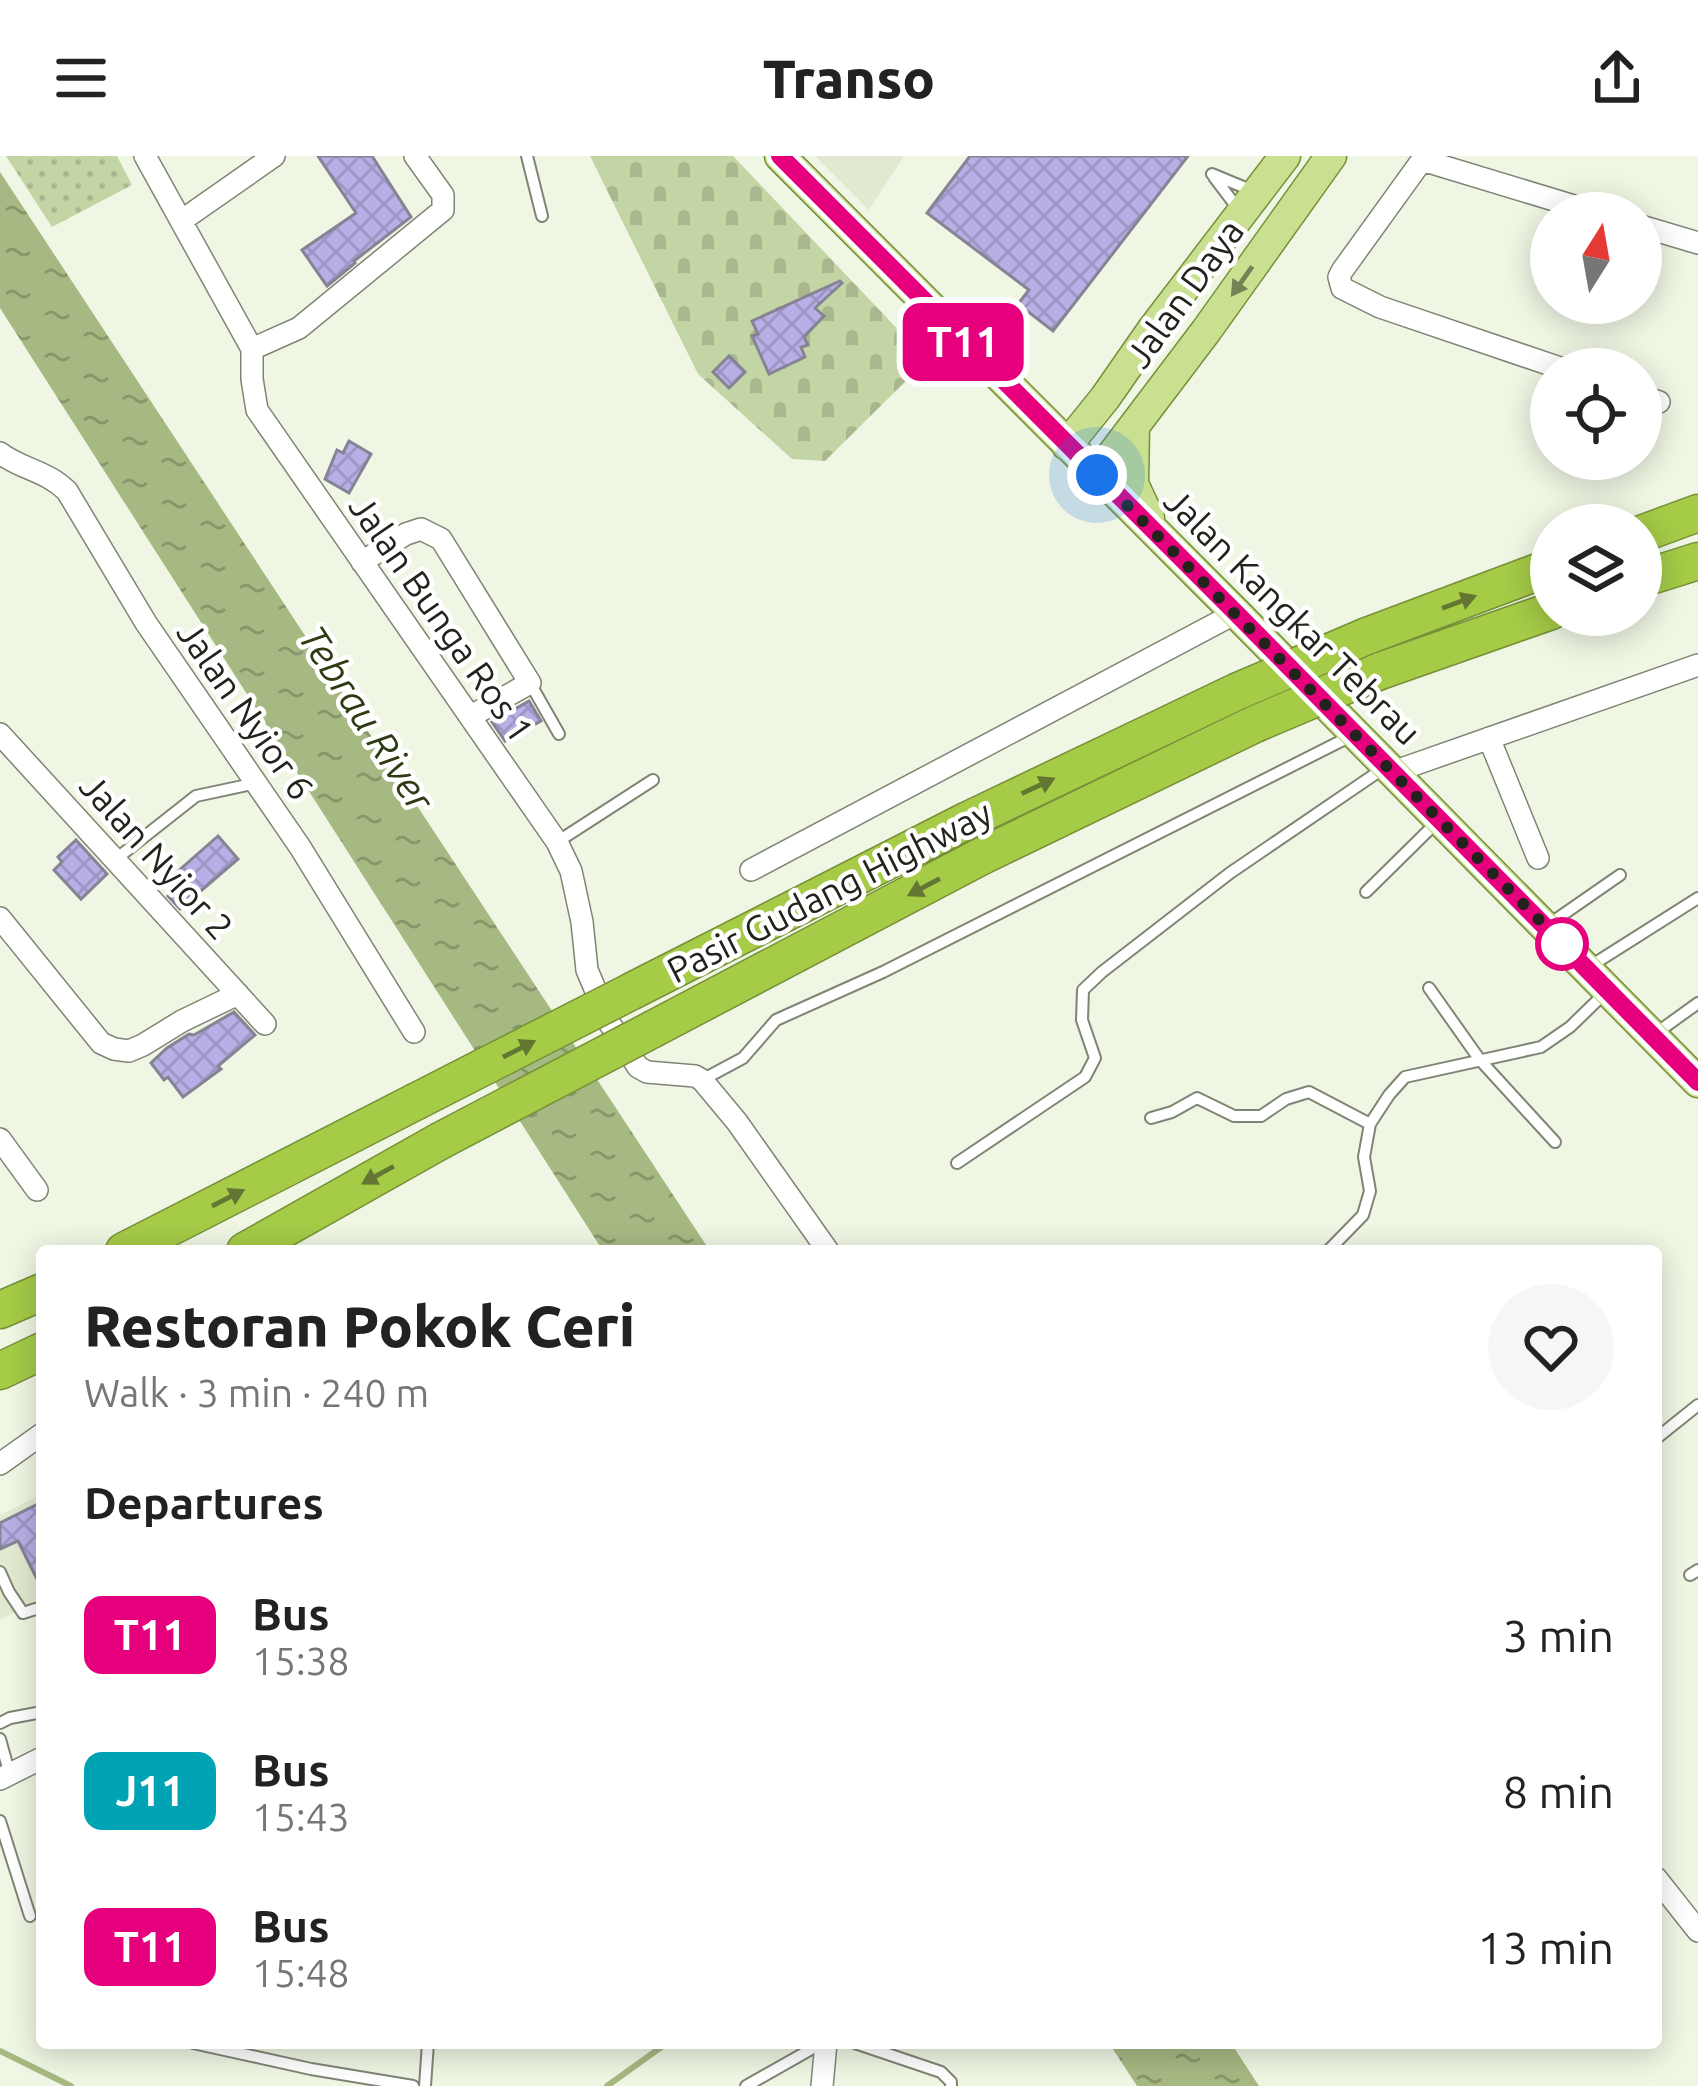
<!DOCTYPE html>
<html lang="en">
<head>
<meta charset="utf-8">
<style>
  body { margin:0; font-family:Ubuntu,sans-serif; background:#f6f6f6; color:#222; height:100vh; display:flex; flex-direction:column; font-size:45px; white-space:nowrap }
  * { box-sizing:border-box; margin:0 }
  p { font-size:39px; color:#767676 }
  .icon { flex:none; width:66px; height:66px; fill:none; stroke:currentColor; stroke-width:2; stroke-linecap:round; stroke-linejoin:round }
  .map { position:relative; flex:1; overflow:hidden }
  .side { position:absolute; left:36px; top:1089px; width:1626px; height:804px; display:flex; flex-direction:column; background:#fff; border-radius:12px; box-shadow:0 6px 30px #0003 }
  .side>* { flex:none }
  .badge { padding:0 24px; border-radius:18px; font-size:42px; line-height:78px }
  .needle { width:78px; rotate:11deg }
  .controls { position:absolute; left:1530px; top:36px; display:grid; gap:24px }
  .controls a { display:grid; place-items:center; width:132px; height:132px; border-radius:50%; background:#fff; box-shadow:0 6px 30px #0003; font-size:60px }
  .you { position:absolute; width:60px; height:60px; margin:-30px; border:9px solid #fff; border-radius:50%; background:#1a73e8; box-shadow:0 0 0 18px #1a73e833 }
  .map>.badge { position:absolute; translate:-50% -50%; box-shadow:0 0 0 6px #fff }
  h2 { padding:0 48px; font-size:45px; line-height:108px }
  .round { display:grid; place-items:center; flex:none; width:126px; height:126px; border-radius:63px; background:#f6f6f6 }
  .overview { display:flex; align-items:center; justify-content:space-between; height:204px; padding:0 48px }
  h1 { font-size:57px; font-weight:800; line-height:90px }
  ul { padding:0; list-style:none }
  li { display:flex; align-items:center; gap:36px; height:156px; padding:0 48px }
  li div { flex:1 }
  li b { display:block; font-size:45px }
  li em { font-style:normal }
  li .badge { min-width:132px; font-weight:700; text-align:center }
  header { display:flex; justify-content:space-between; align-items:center; height:156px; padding:0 48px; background:#fff; font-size:54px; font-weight:800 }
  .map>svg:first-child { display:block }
  .built { fill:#e1ead0 }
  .cemetery { fill:url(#cemetery-stones) }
  .park { fill:url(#park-dots) }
  .water { fill:url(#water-ripples) }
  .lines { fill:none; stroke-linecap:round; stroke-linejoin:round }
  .stream { stroke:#a7b983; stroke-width:6 }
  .building { fill:url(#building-cross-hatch); stroke:#858394; stroke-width:3 }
  .lane-casing { stroke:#7f8574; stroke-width:14 }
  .street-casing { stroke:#7f8574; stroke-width:24 }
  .primary-casing { stroke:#779038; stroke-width:33 }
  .highway-casing { stroke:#779038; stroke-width:39 }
  .lane { stroke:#fff; stroke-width:10 }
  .street { stroke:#fff; stroke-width:21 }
  .primary { stroke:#c9e091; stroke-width:30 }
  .highway { stroke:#a5cb47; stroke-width:36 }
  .highway-bridge-casing { stroke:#779038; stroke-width:39; stroke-linecap:butt }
  .highway-bridge { stroke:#a5cb47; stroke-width:36 }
  .oneway { fill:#758256 }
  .oneway2 { fill:#637732 }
  .line-casing { stroke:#fff; stroke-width:27 }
  .line { stroke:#e6007e; stroke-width:18 }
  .walk { stroke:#21231c; stroke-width:12; stroke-dasharray:0 21.6 }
  .stop-dot { fill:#fff; stroke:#e6007e; stroke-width:6 }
  .labels { text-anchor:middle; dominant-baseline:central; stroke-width:9; stroke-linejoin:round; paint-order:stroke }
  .street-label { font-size:36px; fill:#21231c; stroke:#fff }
  .water-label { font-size:39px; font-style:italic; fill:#2f3b13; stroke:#fff }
</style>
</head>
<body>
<header><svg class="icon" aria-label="menu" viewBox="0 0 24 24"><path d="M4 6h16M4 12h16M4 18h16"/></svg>Transo<svg class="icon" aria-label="share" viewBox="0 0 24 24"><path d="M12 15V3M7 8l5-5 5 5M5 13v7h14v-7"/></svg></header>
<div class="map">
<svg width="1698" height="1930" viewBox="0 0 1698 1930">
  <defs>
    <pattern id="cemetery-stones" width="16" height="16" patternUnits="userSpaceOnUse" patternTransform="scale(3)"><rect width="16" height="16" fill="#c4d5a5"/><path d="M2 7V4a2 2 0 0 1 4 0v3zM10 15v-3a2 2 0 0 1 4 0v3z" fill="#a8b78d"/></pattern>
    <pattern id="park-dots" width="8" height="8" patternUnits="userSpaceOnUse" patternTransform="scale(3)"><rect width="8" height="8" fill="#c4d5a5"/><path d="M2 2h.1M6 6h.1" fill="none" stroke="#a8b78d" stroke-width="1.8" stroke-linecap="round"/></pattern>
    <pattern id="water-ripples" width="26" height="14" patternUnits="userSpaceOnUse" patternTransform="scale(3)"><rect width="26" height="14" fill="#a7b983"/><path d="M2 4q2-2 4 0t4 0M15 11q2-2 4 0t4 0" fill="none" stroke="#88966a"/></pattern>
    <pattern id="building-cross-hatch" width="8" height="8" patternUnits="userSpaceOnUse" patternTransform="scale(3)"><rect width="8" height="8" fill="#b8afe6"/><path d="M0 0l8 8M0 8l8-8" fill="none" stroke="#9e96c5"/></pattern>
  </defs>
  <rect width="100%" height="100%" fill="#eff6e3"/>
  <path class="built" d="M815 0H904L869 54Z
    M42 1338V1442L0 1464V1359Z"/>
  <path class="cemetery" d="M590 0H733L927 204 825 305 792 303 698 218Z"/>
  <path class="park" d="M6 0H117L132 29 52 71Z"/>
  <path class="water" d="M0 16 710 1095H603L0 152Z
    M1109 1887H1231L1259 1930H1137Z"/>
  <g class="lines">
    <path class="stream" d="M0 1895 71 1930
      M607 1930 667 1887"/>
  </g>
  <path class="building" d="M318 0H372L411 61 354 105 355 107 327 130 302 94 356 57Z
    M970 0H1188L1053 175 1018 148 1029 134 927 57Z
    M840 125 842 127 815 152 824 160 804 181 808 189 801 191 805 201 769 218 752 180 758 178 752 165Z
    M729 200 745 216 729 232 713 216Z
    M349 285 371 298 349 337 325 323 337 294 343 297Z
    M529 545 541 565 505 585 492 566Z
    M218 680 238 703 180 753 168 740 174 734 167 725Z
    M76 684 107 718 81 743 54 714 62 706 58 701Z
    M234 856 255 879 218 910 221 913 183 941 168 921 164 924 151 907 167 892 189 878 194 879Z
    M42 1346V1433L18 1385 0 1393V1367Z"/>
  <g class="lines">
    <g class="lane-casing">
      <path id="lane" d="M527 0 542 60
        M1212 18 1253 35
        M1214 21 1239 54
        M530 527 559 578
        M557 686 653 624
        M116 703 196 640 257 627
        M1366 736 1437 666
        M1548 769 1620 719
        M1589 811 1698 742
        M1429 832 1480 904 1555 986
        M1655 878 1698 847
        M702 924 743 902 776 864 883 816 1353 579
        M1151 962 1172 956 1197 942 1234 960H1261L1286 943 1309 936 1370 968
        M957 1007 1085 921 1095 902 1082 864 1083 834 1102 816 1230 717 1384 612
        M1328 1095 1363 1059 1370 1035 1364 1001 1370 968 1389 939 1405 921 1541 891 1570 871 1605 837
        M1658 1281 1698 1249
        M0 1416 9 1436 23 1457 42 1451
        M1690 1419 1698 1414
        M0 1567 10 1562 42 1556
        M0 1583 10 1619
        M0 1665 30 1760
        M193 1887 311 1913 413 1930
        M855 1887 941 1916 951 1926V1930
        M425 1930 428 1887
        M746 1930 822 1887"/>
    </g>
    <g class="street-casing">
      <path id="street" d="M145 0 252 193V223L257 254 557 686 571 715 582 766 587 814 610 868 638 911 647 916 695 920 702 924 737 966 828 1095
        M1425 0 1342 115 1339 121 1342 132 1380 151 1563 213
        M1422 4 1597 57
        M181 65 274 0
        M1641 70 1698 87
        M252 193 299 172 443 54V39L415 0
        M1641 240 1659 246
        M0 297C21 313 47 315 67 335L146 467 300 691 414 876
        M362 406 406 378 421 373 441 383 530 527 471 560
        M0 578 265 868
        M1489 582 1538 702
        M1393 616 1698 509
        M751 714 1236 457
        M0 762 101 887 114 893 129 895 143 889 182 865 238 838
        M0 983 37 1034
        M0 1308 42 1278
        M0 1623 42 1602
        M1656 1722 1698 1775
        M822 1930 826 1887"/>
    </g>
    <g class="primary-casing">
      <path id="primary" d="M780 0 1236 457 1698 926
        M1134 270 1133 328 1149 362
        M1067 289 1105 242 1153 173 1285 0
        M1097 319 1206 175 1331 0"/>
    </g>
    <g class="highway-casing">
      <path id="highway" d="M1641 378 1698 357
        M1641 423 1698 405
        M1367 480 1551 411
        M1380 515 1551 455
        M634 834 968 664 1236 536
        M655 872 980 701 1255 568
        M124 1095 415 946
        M245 1095 440 985
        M0 1154 42 1136
        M0 1215 42 1195"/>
    </g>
    <use href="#lane" class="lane"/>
    <use href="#street" class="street"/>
    <use href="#primary" class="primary"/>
    <use href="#highway" class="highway"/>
    <g class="highway-bridge-casing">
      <path id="highway-bridge" d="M1236 536 1367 480
        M1255 568 1380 515
        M415 946 634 834
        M440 985 655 872"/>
    </g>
    <use href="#highway-bridge" class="highway-bridge"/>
  </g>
  <defs><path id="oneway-solid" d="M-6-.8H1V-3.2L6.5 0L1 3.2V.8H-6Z" transform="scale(3)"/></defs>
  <use class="oneway" href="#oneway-solid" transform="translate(1242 125) rotate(125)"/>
  <g class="oneway2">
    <use href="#oneway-solid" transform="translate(1459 446) rotate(-20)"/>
    <use href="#oneway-solid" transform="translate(1038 630) rotate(-25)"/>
    <use href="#oneway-solid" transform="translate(924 731) rotate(152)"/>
    <use href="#oneway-solid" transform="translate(519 893) rotate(-27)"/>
    <use href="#oneway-solid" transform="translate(378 1019) rotate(151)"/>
    <use href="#oneway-solid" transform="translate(228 1042) rotate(-27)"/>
  </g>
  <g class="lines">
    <g class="line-casing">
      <path id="line" d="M780 0 1236 457 1698 926"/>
    </g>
    <use href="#line" class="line"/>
    <path class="walk" d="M1097 319 1566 791 1562 788"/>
  </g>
  <circle class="stop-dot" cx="1562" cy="788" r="24"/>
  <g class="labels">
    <g class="street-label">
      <text transform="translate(1184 137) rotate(-54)">Jalan Daya</text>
      <text transform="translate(1293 460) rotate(45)">Jalan Kangkar Tebrau</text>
      <text transform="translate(442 462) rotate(55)">Jalan Bunga Ros 1</text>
      <text transform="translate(246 554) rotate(55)">Jalan Nyior 6</text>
      <text transform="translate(157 700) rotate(48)">Jalan Nyior 2</text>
      <text transform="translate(829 735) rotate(-27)">Pasir Gudang Highway</text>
    </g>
    <g class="water-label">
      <text transform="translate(367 562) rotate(57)">Tebrau River</text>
    </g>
  </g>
</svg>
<div class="controls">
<a><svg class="needle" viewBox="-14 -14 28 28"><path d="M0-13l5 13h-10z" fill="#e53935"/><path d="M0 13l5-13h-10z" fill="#767676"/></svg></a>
<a><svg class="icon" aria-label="locate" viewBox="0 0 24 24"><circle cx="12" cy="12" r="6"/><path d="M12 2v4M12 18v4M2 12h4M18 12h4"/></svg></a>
<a><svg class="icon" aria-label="layers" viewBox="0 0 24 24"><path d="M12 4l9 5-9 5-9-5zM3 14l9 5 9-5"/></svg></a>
</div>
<div class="you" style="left:1097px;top:319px"></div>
<b class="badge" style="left:963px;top:186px;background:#e6007e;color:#fff">T11</b>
<section class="side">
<div class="overview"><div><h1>Restoran Pokok Ceri</h1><p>Walk · 3 min · 240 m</p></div><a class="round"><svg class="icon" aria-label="heart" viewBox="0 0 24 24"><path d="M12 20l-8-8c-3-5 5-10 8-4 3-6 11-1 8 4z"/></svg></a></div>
<h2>Departures</h2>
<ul>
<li><span class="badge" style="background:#e6007e;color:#fff">T11</span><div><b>Bus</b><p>15:38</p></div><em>3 min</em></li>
<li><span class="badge" style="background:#00a3b4;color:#fff">J11</span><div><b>Bus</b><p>15:43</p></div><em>8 min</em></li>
<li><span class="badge" style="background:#e6007e;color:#fff">T11</span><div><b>Bus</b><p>15:48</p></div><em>13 min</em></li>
</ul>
</section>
</div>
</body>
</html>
